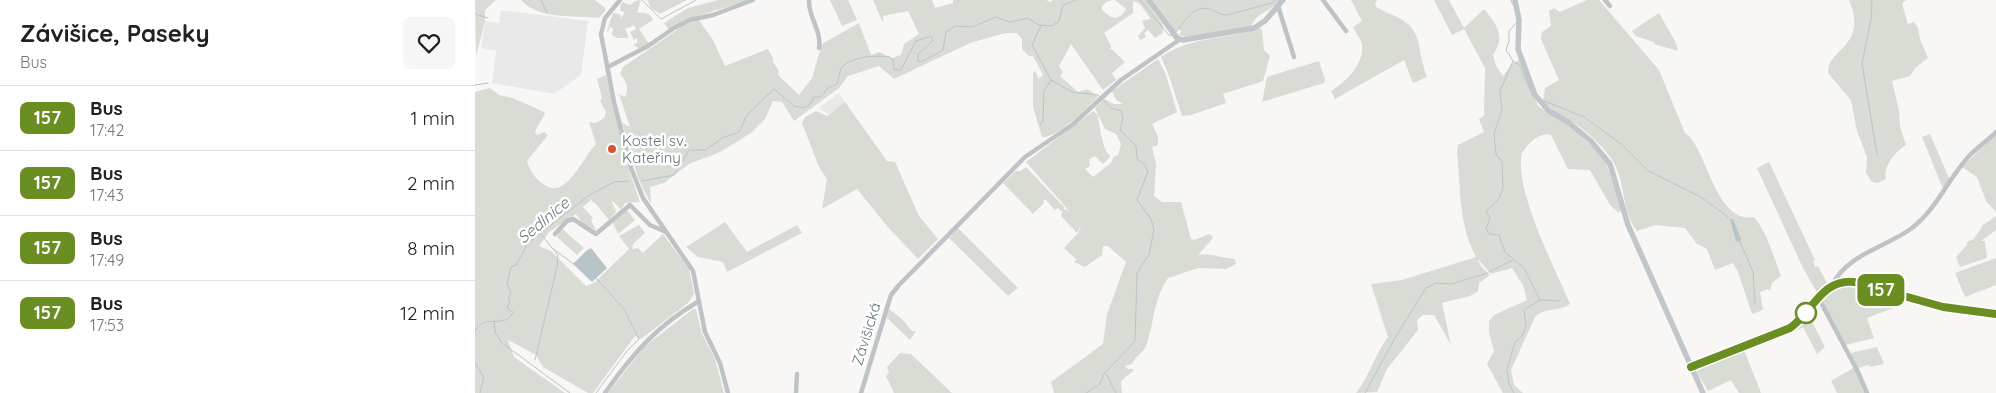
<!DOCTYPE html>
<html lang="en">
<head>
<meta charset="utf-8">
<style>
  body { margin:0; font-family:Quicksand,sans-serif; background:#f6f6f6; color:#202124; height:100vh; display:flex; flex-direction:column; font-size:19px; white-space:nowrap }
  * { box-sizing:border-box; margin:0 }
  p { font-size:16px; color:#757577 }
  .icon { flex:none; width:28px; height:28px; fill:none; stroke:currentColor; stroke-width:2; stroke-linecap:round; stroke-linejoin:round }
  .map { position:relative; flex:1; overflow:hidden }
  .side { display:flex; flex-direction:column; background:#fff; width:475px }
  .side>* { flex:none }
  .badge { padding:0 10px; border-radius:8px; font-size:18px; line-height:32px }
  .map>.badge { position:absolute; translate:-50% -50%; box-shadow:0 0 0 2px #fff }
  .round { display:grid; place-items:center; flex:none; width:52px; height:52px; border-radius:8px; background:#f6f6f6 }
  .summary { display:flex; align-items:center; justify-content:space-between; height:85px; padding:0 20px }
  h1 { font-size:24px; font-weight:800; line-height:38px }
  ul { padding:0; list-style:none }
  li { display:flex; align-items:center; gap:15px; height:65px; padding:0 20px; border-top:1px solid #e0e0e0 }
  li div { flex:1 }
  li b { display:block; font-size:19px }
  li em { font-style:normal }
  li .badge { min-width:55px; font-weight:700; text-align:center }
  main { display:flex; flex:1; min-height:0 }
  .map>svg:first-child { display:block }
  .built { fill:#e8e9e8 }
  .green { fill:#d8dcd4; fill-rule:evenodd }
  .water { fill:#b9c4c8 }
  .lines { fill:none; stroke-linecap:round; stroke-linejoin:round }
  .stream { stroke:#b9c4c8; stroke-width:1 }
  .minor { stroke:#bfc3c6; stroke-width:4.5 }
  .major { stroke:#c0c6ca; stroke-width:5.5 }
  .line-casing { stroke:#fff; stroke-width:11 }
  .line { stroke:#6b8e23; stroke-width:8 }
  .poi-dot { fill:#d85435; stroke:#fff; stroke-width:2 }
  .stop-dot { fill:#fff; stroke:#6b8e23; stroke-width:2.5 }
  .labels { text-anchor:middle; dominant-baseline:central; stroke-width:5; stroke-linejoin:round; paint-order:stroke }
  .poi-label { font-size:15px; fill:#65747e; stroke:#fff; text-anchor:start }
  .street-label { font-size:15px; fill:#65747e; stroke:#fff }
  .water-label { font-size:16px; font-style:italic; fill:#64797f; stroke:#fff }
</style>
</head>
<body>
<main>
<section class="side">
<div class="summary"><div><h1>Závišice, Paseky</h1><p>Bus</p></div><a class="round"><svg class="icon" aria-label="heart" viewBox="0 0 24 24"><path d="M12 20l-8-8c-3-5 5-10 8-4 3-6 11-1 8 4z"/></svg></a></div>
<ul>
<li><span class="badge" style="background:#6b8e23;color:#fff">157</span><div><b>Bus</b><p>17:42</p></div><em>1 min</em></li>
<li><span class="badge" style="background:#6b8e23;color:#fff">157</span><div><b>Bus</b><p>17:43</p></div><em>2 min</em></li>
<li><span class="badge" style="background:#6b8e23;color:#fff">157</span><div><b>Bus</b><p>17:49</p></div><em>8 min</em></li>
<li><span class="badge" style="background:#6b8e23;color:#fff">157</span><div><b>Bus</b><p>17:53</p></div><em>12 min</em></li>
</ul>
</section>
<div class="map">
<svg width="1521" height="393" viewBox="0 0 1521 393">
  <rect width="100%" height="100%" fill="#f8f7f5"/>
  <path class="built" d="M26 10 113 21 106 75 79 94 17 83 21 51 6 48 10 21 24 23Z
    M364 93 370 103 353 114 344 108Z"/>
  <path class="green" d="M0 0H21L10 10V21L1 56Z
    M46 0H120L130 8V11L124 18C99 15 64 20 46 0Z
    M166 0 162 13C170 12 175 13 178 20L164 29 174 44 165 49 158 45 162 43V38L159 40 155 32 161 29 159 25 150 29 154 38H142L137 35 138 29 135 26 133 32 132 31 138 13 145 14 146 18 150 12 145 11 146 4 148 2 155 5 160 1Z
    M172 0H212L185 14 176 8Z
    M243 0H273C245 10 218 15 194 30L189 23 213 8Z
    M355 0H373L382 20 367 26Z
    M398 0H457L460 8 478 3V0H571L576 2 577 0H638L631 2 626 8C634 18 643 23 651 9L640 0H671L688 25V33L680 38 673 30 669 33 671 37 665 40 663 36 670 28 667 21 676 19 664 3 658 1V13L629 33 636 46 635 50 637 49 650 62 637 73 641 80 628 90 596 44 584 66 588 72 585 76 603 92 613 89 623 97C611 108 583 138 567 137L566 134 558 107V73L560 71 564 79 568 75 558 56H554L547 49V39L542 33H530L495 43 419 79 404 66 373 76 364 88 319 121 307 102 298 101 290 119 276 133 245 152 214 164 189 183 175 187 176 204 163 178 147 123 155 127 144 94 150 97C154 88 152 81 145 74L148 67 209 25 224 20 238 40 250 66 293 49 298 58V62L304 71 303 75 324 95 337 78 347 44 384 23 396 55 404 52 417 58 426 55 429 44 444 34 433 11 408 16V23Z
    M678 0H805C793 14 784 10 776 26L711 37 704 35 706 31 704 29 701 32 699 30Z
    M876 0H902L900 4 902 8C907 9 908 11 913 13 951 27 940 46 952 77L938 83 929 60 860 99 856 91C870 83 890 63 887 45 886 39 881 33 878 27L887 21Z
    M959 0H974L989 28 1009 9C1022 25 1031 36 1018 55L1021 66 1028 76 1037 64 1044 60 1063 106 1096 127 1117 146 1131 163 1147 209 1144 213 1135 205 1115 170 1093 169 1076 135C1064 132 1053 143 1047 153 1038 188 1081 270 1095 304 1085 312 1069 307 1060 317L1036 370 1039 385 1048 393H1028L1012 364 1019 351 1014 333V321L1019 315 1052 300 1048 285 1037 268 1016 274 1003 259 1006 266 1015 275 1004 283 1003 291 995 296 967 303 976 345 959 315H948L942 320 943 330 912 369 902 392 881 393C895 376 899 355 913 337L896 284 927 280 1001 257C983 223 986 189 982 152L983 145 1009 132 1004 119 1009 116 1010 68 989 29 977 35Z
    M1112 0H1124L1184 70 1210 133C1232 146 1239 224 1279 217 1293 234 1298 256 1306 276L1297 283 1295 291 1293 289 1285 292 1288 310 1277 314 1263 272 1258 263 1240 270 1232 249 1222 244 1210 228 1180 225 1162 231C1146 211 1151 180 1136 158 1127 146 1112 131 1099 123 1087 115 1077 112 1068 100L1070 88 1084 80 1066 39 1067 32 1076 26 1074 11 1079 8 1085 12Z
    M1374 0H1431L1427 4 1433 24 1439 22 1443 28 1445 39 1453 58 1440 68 1435 76 1417 81 1424 111 1425 127 1431 145C1420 152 1408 166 1411 179L1403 183 1397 182 1391 173 1392 157 1382 131 1376 100 1353 73C1352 48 1394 47 1374 0Z
    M1184 13 1201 43 1203 51 1179 44V42L1161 36 1157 31Z
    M784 28 787 29 789 50 795 56 788 81 748 94 751 103 716 115 707 116 693 73 686 57C716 36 751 40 784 28Z
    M683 59 690 72 702 112 677 124 683 137V145L677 147 681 164 679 196 687 202H706L716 239 719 240 735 234 738 238 723 255C736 253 747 258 760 259L761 264 751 269 723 268 693 278C679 297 679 324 671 346 668 353 660 356 657 364L650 366 653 369H658V371L646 381 647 393H579L576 382 628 344 632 314 651 262 633 246H628L627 255 610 267 599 262 602 260 589 248 603 233 607 222 602 233 586 216 587 212 583 208 580 210 570 199 568 201 569 203 558 214 528 183 541 171H546L551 167 589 207V210L591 209 595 212 551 162 618 111 623 115 620 108 629 99 639 104H648L641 100 637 91ZM623 115 630 129 641 134 646 144 643 155 638 157 637 162 618 177 610 169 615 166 614 159 620 156 628 164 635 157C635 155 632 153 631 151 629 148 622 118 623 115Z
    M844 61 850 80 849 83 787 102 792 77Z
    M131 75 153 167 165 202 150 203 146 210 138 201 137 203 142 212 132 201 141 212 134 220 121 204 116 200 108 207 118 218 116 220 121 230 108 224 101 214 74 232 64 246 76 251 111 286 119 283 154 249 144 236 164 225 170 233 158 244 157 249 163 248 168 253 188 234 214 269 219 294 213 303 166 339 160 336 118 393H113L68 367 61 355 33 340 39 357 90 393H0V92L15 88 24 95 38 98 69 112 70 114 60 131 62 135 69 132 73 135 52 161C55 171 60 179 70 185 91 200 108 157 121 144L114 122 121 123 129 118 131 112 125 101 127 98 122 79Z
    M370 102 412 161 420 162 444 216 463 239 443 259 412 226 382 189 347 209 352 179 344 167 327 123 330 117 341 111 352 116Z
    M1455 134 1474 178H1476L1468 189 1447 137Z
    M1521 134V212L1511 201 1502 177 1487 167Z
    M1294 162 1340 260 1338 261 1340 267 1343 266 1352 283 1349 284 1350 288 1343 294 1328 268 1282 168Z
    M151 209 160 220 143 234 137 221Z
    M1521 216V230L1506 241H1510L1512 258 1485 267 1481 257 1492 245V242L1499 239 1508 225Z
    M250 222 272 252 322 225 327 233 252 272 248 262 223 257 211 247Z
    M86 228 109 248 102 255 82 237Z
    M483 228 543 288 533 296 474 238Z
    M1521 258V285L1490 297 1480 273Z
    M1370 283 1380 284 1428 299 1429 304 1392 318 1399 338 1371 345 1345 299 1357 289Z
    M218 309H221L227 334 240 359 249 393H133L169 347Z
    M414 309 427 319 437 331H441L435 340 412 318Z
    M1334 316 1350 347 1342 354 1328 327 1312 336 1324 328Z
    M1402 347 1409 364 1395 367 1393 365 1383 368 1375 353Z
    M1269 350 1286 393H1264L1256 380 1233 391 1222 373 1224 367Z
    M425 353 436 354 477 393H419L411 376 414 372 412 367Z
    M1380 367 1391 393H1362L1356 381Z"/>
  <path class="water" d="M1255 219H1258L1266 239 1265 242 1261 241Z
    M116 248 132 268 117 282 98 264 111 251Z"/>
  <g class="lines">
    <path class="stream" d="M66 0 72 13
      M167 0 186 19 221 0
      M665 0 694 35H697
      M1036 0 1038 5
      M1397 0 1396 20 1387 63 1402 155
      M0 14 13 18
      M566 26 557 45 576 80 597 92 623 95 636 108 646 111 648 118 645 130 661 146 662 159 669 164 673 171 662 200 676 219 679 229 674 255 662 273 660 341 629 374 624 385 611 393
      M701 32C710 22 717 5 734 9 741 11 745 15 752 15L797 3 800 0
      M1038 61 1045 66 1055 90
      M0 85 13 83
      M1069 101 1109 117 1146 144 1172 170 1226 197 1253 217
      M565 125 568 121 569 91 576 80
      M167 181 199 175 214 150H231L247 138 264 132 272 115 299 89 319 106 329 108 335 104 339 97H345L353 88 362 84 366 68C378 56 399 55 415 57L418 60 419 70H426L441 41 456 36 458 41 443 54V61L446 62 468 50 471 32 480 26 497 27 521 17 535 22 553 18 563 25 577 26 584 21 588 5 601 0
      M66 234 77 248 100 265
      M1265 242 1278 272 1280 303
      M1014 272 1038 260
      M120 277 149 309 164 339 152 351 121 393
      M1065 300 1084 301
      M19 321 20 332 27 343 95 393
      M0 333C6 311 30 331 38 312L32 308 35 301 33 298 36 293 32 284 36 267 41 265 53 243 113 196 139 182 154 181
      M60 360 82 267 83 255 79 250
      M0 363 9 378 5 393
      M631 374 641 393
      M890 393 921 336 951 288 961 283 977 284 1012 273
      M1039 393 1034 384 1032 369 1040 342 1047 336 1051 327 1049 310 1065 300 1049 268 1030 252 1024 235 1014 234 1011 229 1015 218 1011 212 1024 198 1028 188 1027 162 1021 154 1019 133 1027 111 1025 91 1038 61 1031 50 1034 41V31L1041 23"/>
    <path class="minor" d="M145 0 130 18 126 34 139 102 156 168 168 198 218 271 230 332 245 363 253 393
      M334 0C333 17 347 31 344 48
      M848 0 871 31
      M1130 0 1135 6
      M803 6 819 57
      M133 67 173 46 199 28 215 20 238 15 278 0
      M80 234 92 221 98 219 121 234 155 205 175 225 191 232
      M1357 285C1374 253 1410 248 1437 228 1462 209 1474 177 1495 155 1503 147 1513 140 1521 132
      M1343 297 1382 370 1392 393
      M1216 367 1315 328C1337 313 1347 278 1379 281L1468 307 1521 314
      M130 393C158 353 182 326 224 301
      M321 393 322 374
      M386 393 416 295 424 285 550 157 597 125 646 80 704 40"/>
    <path class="major" d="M674 0 702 38 708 40 779 28 790 21 808 0
      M1040 0 1044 20 1043 49 1060 95 1074 111 1093 122 1116 141 1135 164 1153 225 1228 393"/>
  </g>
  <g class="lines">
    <g class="line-casing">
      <path id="line" d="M1216 367 1315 328C1337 313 1347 278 1379 282L1468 307 1521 314"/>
    </g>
    <use href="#line" class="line"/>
  </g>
  <circle class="poi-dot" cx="137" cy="149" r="5"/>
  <circle class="stop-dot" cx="1331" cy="313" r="10"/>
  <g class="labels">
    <g class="poi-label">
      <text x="147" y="140">Kostel sv.<tspan x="147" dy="17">Kateřiny</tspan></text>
    </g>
    <g class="street-label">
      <text transform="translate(391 334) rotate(-73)">Závišická</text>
    </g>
    <g class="water-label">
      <text transform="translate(68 220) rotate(-40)">Sedlnice</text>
    </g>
  </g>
</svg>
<b class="badge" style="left:1406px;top:290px;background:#6b8e23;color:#fff">157</b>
</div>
</main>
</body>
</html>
